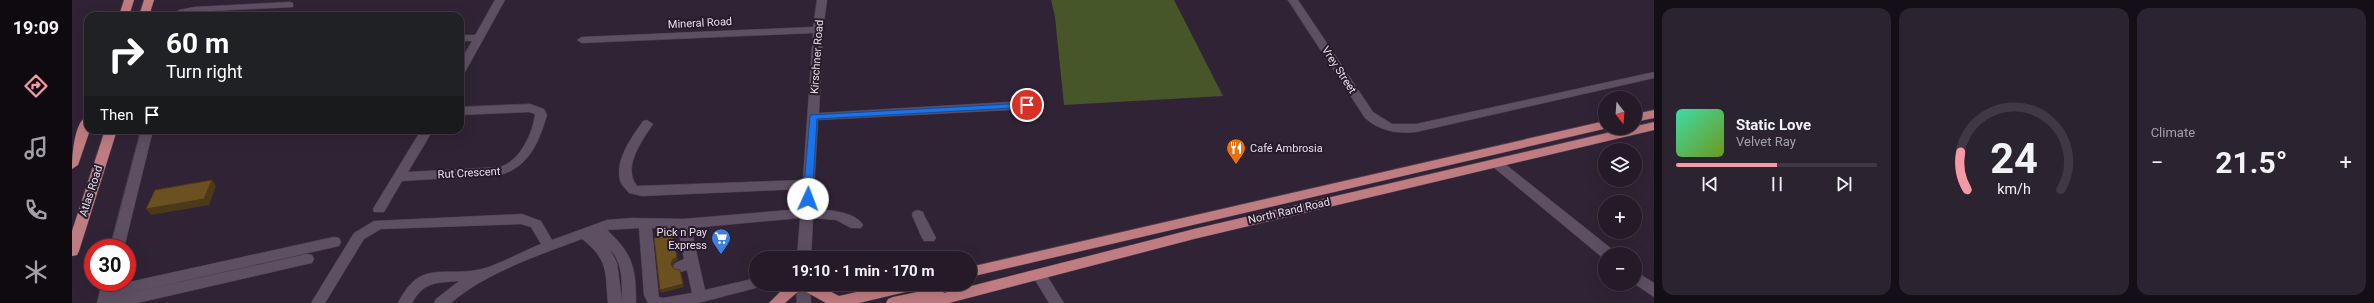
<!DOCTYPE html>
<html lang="en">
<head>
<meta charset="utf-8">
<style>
	:root { --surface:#241a28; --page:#2c2330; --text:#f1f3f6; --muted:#a3a1a8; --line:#413845; --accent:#f49aa5 }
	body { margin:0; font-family:Roboto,sans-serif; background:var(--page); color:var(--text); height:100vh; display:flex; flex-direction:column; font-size:15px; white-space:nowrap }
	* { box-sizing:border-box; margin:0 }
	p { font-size:13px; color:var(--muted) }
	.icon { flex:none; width:22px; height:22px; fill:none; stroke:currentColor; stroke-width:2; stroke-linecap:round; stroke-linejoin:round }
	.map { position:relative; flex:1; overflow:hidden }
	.drawer { display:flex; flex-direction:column; gap:8px; padding:8px; background:#140e16; width:720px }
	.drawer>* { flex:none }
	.top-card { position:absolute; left:12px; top:12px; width:380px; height:122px; border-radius:12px; box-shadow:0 4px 16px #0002,0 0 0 1px var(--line); background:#202124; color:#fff; overflow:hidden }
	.needle { width:26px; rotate:163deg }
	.fabs { position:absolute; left:1526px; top:91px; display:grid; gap:8px }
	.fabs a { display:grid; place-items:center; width:44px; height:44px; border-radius:50%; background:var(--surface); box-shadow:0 4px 16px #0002,0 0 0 1px var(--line); font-size:20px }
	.speed { position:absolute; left:12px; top:239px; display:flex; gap:8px; font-size:20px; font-weight:700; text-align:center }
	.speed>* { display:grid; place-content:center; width:52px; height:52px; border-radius:50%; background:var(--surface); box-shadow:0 4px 16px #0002,0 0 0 1px var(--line); line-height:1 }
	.speed .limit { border:6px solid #d22; background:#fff; color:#111 }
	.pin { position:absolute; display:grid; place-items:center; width:34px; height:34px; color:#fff; margin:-17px; border:2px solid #fff; border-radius:50%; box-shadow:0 1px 4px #0007 }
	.me { position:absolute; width:44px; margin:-22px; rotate:2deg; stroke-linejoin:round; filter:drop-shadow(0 0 3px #0008) }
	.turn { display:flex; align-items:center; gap:14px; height:84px; padding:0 16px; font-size:18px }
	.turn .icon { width:52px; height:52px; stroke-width:2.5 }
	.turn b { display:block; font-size:28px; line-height:34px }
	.then { display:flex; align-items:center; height:38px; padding:0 16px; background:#0003; gap:8px; font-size:15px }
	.big { font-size:30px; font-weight:700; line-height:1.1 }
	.drawer .widget { flex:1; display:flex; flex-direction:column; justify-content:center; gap:6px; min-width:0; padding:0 14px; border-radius:12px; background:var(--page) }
	.drawer .dial { align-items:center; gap:0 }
	.dial svg { height:104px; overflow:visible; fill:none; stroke:var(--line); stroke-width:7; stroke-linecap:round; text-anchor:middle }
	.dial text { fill:var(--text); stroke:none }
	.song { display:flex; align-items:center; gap:12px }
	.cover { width:48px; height:48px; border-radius:6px; background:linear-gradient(135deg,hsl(160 70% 55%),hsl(80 70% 35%)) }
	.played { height:4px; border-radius:2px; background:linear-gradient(90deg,var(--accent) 50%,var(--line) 50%) }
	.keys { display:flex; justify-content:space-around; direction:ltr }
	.heat { display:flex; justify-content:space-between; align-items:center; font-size:22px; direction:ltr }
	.drawer .tiles { flex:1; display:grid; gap:8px; grid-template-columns:repeat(3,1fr) }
	.trip { position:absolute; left:677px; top:251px; width:228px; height:40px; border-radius:20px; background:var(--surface); box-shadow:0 4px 16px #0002,0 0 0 1px var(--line); font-weight:700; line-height:40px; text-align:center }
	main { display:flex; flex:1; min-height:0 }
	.tabs { display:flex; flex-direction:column; width:72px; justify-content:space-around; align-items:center; background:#0e0a10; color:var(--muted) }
	.tabs .icon { width:28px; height:28px }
	.tabs .current { color:var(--accent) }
	.tabs b { font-size:18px; color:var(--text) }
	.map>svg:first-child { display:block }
	.green { fill:#465629 }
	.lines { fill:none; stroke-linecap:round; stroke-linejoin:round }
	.minor-casing { stroke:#4a3f4d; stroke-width:1 }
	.major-casing { stroke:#4a3f4d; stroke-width:1 }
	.minor { fill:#5e4f63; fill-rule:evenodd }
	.major { fill:#bf7c81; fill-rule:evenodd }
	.shaded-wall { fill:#4b3917 }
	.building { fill:#6b5121; stroke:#4b3917 }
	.route { fill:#1a73e8; stroke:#114b97 }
	.labels { text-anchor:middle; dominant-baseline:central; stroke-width:4; stroke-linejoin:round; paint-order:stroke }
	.street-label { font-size:11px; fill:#e7dfea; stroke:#261a2b }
	.poi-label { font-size:11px; fill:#e7dfea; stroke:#261a2b; text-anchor:start }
</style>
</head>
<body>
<main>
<nav class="tabs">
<b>19:09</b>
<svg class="icon current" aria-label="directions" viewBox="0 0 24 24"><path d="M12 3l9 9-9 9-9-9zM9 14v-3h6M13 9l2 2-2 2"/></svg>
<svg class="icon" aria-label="music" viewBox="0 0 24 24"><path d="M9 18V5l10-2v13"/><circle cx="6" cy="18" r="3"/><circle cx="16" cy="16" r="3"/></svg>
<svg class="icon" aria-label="phone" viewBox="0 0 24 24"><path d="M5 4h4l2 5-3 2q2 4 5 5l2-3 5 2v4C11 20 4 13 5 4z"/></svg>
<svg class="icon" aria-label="climate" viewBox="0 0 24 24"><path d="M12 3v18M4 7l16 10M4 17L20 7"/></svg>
</nav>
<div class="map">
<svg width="1582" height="303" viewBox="0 0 1582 303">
	<rect width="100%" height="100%" fill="#302335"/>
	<path class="green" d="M 979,0 L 1102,0 L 1151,96 L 992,105 L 983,17 Z"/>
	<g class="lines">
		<g class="minor-casing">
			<g id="minor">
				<path d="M 423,0 L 433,0 L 393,72 L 388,75 L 388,62 L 400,41 L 388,41 L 388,35 L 403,35 Z"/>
				<path d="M 745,0 L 755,0 L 751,30 L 747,113 L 955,101 L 961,105 L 955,109 L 746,120 L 741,209 C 755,210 783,211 791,225 L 789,228 L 779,228 L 764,220 L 741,218 L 739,258 L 725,258 L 728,218 L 619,228 L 633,290 L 684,278 L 684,284 L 690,284 L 684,288 L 626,303 L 576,303 L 572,295 L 567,228 L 535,230 C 561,254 564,268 564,303 L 536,303 C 533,272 537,260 510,239 C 467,255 413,273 379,303 L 362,303 L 364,299 L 387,281 C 365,283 352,281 340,303 L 326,303 C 349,258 370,278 410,269 C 428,264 451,251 469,244 L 459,227 L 449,224 L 309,229 L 292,239 L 253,303 L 239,303 L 282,233 L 302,221 L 450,214 L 469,221 L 480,240 L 535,220 L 560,218 L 611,219 L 729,209 L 730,189 L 570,196 L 557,193 C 554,189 549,185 548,180 C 543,159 560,137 571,121 L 575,120 L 581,124 C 570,141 550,167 565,186 L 731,180 L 741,33 L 510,43 L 505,40 L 510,37 L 741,27 ZM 580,228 L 606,229 L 612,259 L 603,263 L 601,267 L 603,271 L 608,272 L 615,270 L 620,293 L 591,298 L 587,297 ZM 538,249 C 551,264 550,281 550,300 L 545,263 Z"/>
				<path d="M 1216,0 L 1226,0 L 1301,112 L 1320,124 L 1344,124 L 1582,72 L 1582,78 L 1344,132 C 1324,134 1308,131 1293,118 Z"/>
				<path d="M 218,2 L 221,3 L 221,7 L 139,11 L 112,16 L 100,16 L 107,10 L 123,7 Z"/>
				<path d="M 458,104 L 472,109 L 475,115 C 467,142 457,167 428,175 L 330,181 L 312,212 L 302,212 L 301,209 L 349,130 L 361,130 L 336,172 L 428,167 C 448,161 461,133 463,114 L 457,112 L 388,115 L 388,107 Z"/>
				<path d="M 69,130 L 81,130 L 52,248 L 38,248 Z"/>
				<path d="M 1424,159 L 1428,160 L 1541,250 L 1543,254 L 1533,254 L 1533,258 L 1531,258 L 1420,166 L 1418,163 L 1420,160 Z"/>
				<path d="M 846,210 L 851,212 L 852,215 L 864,238 L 862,241 L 852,241 L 850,238 L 840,215 L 841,212 Z"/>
				<path d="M 262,237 L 267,238 L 269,242 L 267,246 L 40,297 L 235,254 L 240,255 L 242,259 L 240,263 L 235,264 L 65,303 L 25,303 L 30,282 L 44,282 L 43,285 Z"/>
				<path d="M 967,270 L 972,271 L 992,303 L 977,303 L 960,275 L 962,271 Z"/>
				<path d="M 1563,271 L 1582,283 L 1582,297 L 1563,284 Z"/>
				<path d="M 724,284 L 738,284 L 739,303 L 725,303 Z"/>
			</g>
		</g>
		<g class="major-casing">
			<g id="major">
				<path d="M 52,0 L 62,0 L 57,16 L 47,16 Z"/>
				<path d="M 72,0 L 82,0 L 77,16 L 67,16 Z"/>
				<path d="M 1582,110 L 1582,118 L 1563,122 L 1563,114 Z"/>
				<path d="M 16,116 L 16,130 L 18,130 L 6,165 L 0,169 C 0,157 2,120 16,116 Z"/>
				<path d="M 1533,121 L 1533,128 L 1536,128 L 898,277 L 898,267 Z"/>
				<path d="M 1582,122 L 1582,130 L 1122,239 L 877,303 L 814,303 L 816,299 L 821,297 L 865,288 L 870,290 L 872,293 L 1122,229 Z"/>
				<path d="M 33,130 L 45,130 L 7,251 L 5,255 L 0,256 L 0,231 Z"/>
				<path d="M 716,284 L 744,284 L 767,296 L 821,284 L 853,284 L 851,288 L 846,289 L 787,303 L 754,303 L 729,289 L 713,303 L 697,303 Z"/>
			</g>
		</g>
		<use href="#minor" class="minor"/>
		<use href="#major" class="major"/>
	</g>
	<g class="shaded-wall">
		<path d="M 140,180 L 144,186 L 137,205 L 79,215 L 74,209 Z"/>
		<path d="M 605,257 L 606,260 L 602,262 L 600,268 L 599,264 L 601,259 Z"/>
		<path d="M 611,284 L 612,287 L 589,293 L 588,290 Z"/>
	</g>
	<g class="building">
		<path d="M 140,180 L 132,199 L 74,209 L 83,190 Z"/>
		<path d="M 600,234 L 605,257 L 601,259 L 599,264 L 602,269 L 608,270 L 611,284 L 588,290 L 582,238 Z"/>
	</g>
	<path class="route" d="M 955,103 L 958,103 L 958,107 L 745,119 L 740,199 L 736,202 L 731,199 L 738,115 Z"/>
	<defs>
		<g id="restaurant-pin" transform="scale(1)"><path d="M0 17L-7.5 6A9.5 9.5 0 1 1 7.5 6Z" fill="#e8710a" stroke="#261a2b"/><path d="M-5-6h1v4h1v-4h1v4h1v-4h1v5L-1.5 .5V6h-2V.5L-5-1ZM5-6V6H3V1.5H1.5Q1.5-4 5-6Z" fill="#fff"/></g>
		<g id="supermarket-pin" transform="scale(1)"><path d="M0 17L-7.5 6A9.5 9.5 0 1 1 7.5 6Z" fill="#3f7fe0" stroke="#261a2b"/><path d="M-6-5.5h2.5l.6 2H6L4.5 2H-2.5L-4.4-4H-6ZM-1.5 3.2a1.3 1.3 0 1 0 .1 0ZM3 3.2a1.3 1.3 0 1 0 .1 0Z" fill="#fff"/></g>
	</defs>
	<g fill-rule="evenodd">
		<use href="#restaurant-pin" x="1164" y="148"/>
		<use href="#supermarket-pin" x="649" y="238"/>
	</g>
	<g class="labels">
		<g class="street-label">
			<text transform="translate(628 23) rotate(-3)">Mineral Road</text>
			<text transform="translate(745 57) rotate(-86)">Kirschner Road</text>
			<text transform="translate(1267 70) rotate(57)">Vrey Street</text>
			<text transform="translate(397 173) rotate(-3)">Rut Crescent</text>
			<text transform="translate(19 191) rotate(-72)">Atlas Road</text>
			<text transform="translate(1217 211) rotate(-13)">North Rand Road</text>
		</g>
		<g class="poi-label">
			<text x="1178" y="148">Café Ambrosia</text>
			<text x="635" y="232" text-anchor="end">Pick n Pay<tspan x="635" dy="13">Express</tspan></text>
		</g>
	</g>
</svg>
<div class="fabs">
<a><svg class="needle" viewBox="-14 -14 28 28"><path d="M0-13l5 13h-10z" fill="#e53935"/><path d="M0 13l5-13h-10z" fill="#a3a1a8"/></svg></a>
<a><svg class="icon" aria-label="layers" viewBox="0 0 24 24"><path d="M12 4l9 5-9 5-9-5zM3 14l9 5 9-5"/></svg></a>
<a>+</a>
<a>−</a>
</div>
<div class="speed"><div class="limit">30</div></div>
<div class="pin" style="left:955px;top:105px;background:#d93025"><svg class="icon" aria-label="arrive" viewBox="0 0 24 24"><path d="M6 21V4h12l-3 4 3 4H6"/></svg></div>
<svg class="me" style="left:736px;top:199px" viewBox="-20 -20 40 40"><circle r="19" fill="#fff"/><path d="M0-13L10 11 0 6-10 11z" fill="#1a73e8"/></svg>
<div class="trip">19:10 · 1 min · 170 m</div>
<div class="top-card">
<div class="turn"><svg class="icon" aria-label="right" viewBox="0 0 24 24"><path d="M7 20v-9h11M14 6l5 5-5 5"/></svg><div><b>60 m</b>Turn right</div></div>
<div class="then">Then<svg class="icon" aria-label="arrive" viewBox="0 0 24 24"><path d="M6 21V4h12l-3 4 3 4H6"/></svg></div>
</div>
</div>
<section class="drawer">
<div class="tiles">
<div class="widget">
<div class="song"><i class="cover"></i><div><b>Static Love</b><p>Velvet Ray</p></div></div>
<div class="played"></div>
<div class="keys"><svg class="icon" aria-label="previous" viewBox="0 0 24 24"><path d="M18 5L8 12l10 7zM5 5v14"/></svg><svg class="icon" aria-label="pause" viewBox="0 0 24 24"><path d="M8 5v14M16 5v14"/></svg><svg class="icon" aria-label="next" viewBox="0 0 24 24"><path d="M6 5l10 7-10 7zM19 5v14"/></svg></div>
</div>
<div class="widget dial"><svg viewBox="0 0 100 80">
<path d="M14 69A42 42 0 1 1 86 69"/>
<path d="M14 69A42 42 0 0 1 9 40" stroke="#f49aa5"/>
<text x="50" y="56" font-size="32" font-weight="700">24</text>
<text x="50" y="72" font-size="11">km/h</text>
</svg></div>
<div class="widget"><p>Climate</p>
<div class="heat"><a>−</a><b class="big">21.5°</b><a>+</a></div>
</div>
</div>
</section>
</main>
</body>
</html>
